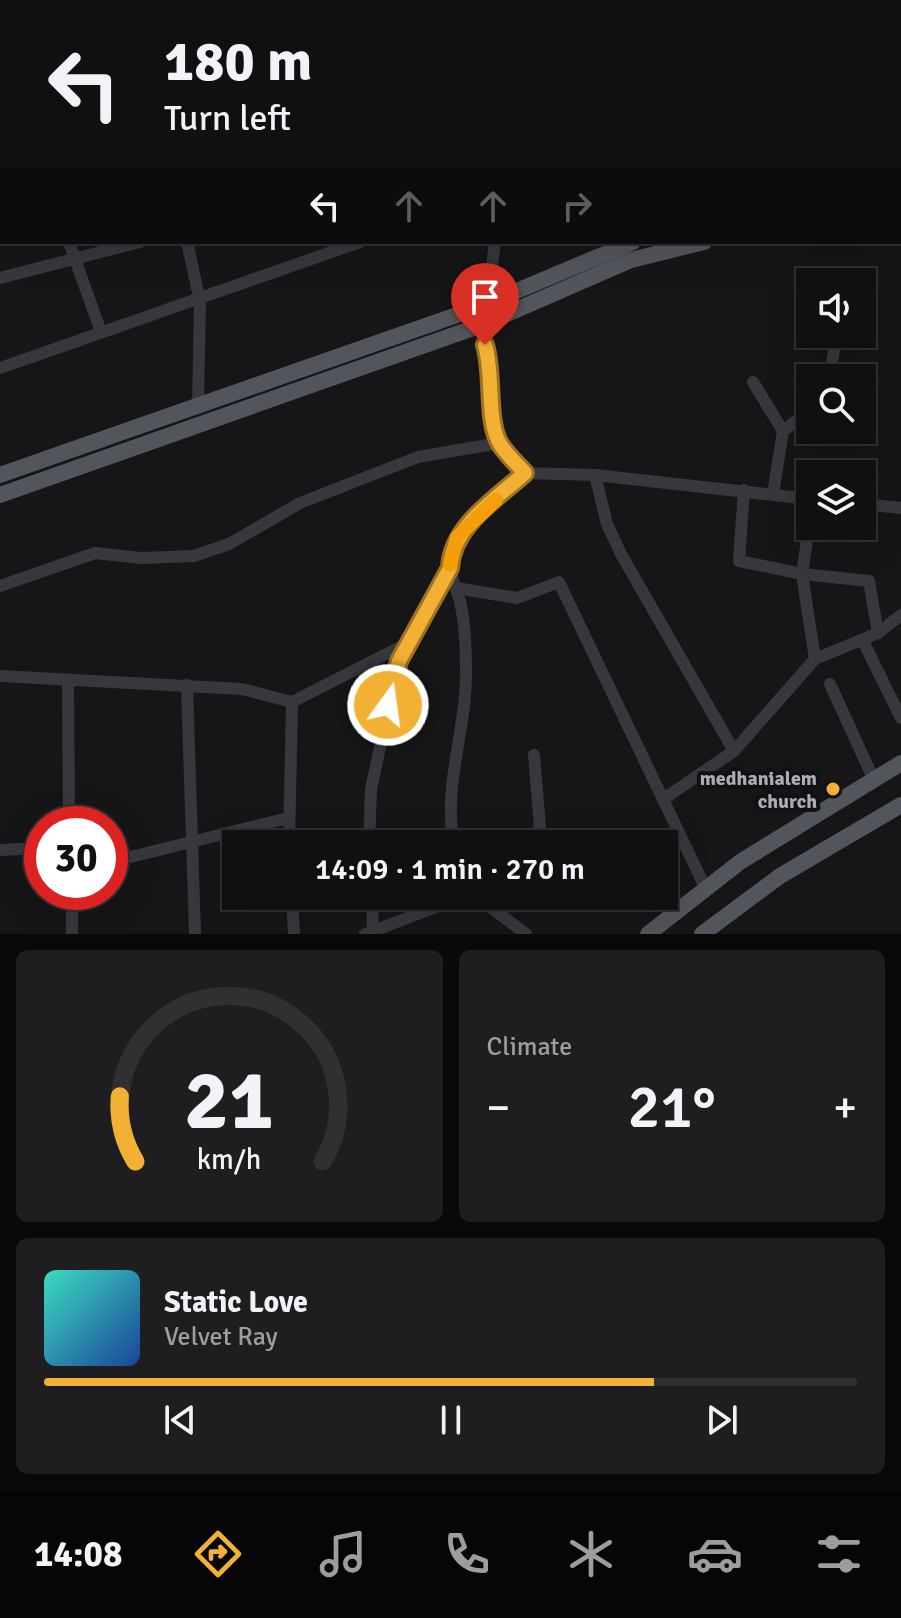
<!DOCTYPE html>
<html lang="en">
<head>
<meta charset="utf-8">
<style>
	:root { --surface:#101012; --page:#1e1e20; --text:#f1f3f6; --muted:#9c9d9f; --line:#303032; --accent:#f2b134 }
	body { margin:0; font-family:Signika,sans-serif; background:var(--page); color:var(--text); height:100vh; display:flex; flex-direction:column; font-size:30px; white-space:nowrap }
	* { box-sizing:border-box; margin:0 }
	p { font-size:26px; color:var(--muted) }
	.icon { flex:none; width:44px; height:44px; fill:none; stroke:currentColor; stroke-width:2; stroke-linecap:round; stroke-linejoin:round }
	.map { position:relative; height:934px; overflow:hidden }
	.details { display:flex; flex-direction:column; gap:16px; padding:16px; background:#09090a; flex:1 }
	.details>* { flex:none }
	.banner { position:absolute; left:0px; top:0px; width:902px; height:244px; box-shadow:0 8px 32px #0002,0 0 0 2px var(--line); background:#101012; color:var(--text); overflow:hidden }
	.buttons { position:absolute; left:796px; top:268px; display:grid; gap:16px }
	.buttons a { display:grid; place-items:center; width:80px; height:80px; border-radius:0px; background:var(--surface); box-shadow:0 8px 32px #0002,0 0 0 2px var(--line); font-size:40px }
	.speed { position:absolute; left:24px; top:806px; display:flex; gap:16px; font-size:40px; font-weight:700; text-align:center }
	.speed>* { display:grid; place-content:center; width:104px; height:104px; border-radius:50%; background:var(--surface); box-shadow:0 8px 32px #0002,0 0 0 2px var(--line); line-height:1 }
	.speed .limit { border:12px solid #d22; background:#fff; color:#111 }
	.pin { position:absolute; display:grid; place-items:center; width:68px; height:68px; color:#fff; margin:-82px -34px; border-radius:50% 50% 50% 0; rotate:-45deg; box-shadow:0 0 8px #0007 }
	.pin .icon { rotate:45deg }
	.me { position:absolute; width:88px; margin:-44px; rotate:14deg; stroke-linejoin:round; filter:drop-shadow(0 0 6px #0008) }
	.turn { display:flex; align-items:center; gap:28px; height:168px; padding:0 32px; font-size:36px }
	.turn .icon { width:104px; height:104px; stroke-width:2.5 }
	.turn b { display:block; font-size:56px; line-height:68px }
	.lanes { display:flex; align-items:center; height:76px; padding:0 32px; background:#0003; justify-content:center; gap:40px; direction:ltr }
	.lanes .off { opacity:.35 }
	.big { font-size:60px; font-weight:600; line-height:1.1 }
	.details .widget { flex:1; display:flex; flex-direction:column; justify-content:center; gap:12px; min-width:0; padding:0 28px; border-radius:12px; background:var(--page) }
	.details .dial { align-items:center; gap:0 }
	.dial svg { height:208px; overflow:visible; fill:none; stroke:var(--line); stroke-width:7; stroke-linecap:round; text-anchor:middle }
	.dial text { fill:var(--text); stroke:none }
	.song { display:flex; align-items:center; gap:24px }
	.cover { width:96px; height:96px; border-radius:12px; background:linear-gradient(135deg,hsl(170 70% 55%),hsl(220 70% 35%)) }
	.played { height:8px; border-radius:4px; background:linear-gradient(90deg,var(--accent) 75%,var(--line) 75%) }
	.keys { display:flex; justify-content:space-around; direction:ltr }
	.heat { display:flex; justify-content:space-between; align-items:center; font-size:44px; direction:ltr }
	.details .tiles { flex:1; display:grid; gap:16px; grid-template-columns:1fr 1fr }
	.widget:last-child { grid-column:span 2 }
	.trip { position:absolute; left:222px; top:830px; width:456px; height:80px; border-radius:0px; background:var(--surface); box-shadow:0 8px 32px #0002,0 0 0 2px var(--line); font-weight:600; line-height:80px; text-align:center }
	.tab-bar { display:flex; height:128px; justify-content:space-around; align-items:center; background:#060607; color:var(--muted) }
	.tab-bar .icon { width:56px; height:56px }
	.tab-bar .active { color:var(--accent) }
	.tab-bar b { font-size:36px; color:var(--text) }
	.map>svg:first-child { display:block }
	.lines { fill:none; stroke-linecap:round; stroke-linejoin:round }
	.minor { stroke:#37383d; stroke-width:12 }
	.major { stroke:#53555c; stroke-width:16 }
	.route-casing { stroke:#9d7322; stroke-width:20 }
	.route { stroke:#f2b134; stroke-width:14 }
	.slow { stroke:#f59e0b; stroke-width:14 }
	.poi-dot { fill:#f2b134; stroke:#111113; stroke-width:3 }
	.labels { text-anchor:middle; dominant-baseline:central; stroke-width:8; stroke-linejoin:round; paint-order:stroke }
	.poi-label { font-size:20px; font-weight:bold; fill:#a8adb8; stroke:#111113; text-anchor:end }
</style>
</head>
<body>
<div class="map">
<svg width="901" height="934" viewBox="0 0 901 934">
	<rect width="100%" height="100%" fill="#161618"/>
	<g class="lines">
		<g class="minor">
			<path d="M 900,133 L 901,133"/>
			<path d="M 0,169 L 2,168"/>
			<path d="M 69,242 L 101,332"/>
			<path d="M 187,242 L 200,301 L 198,405"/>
			<path d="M 0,278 L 140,242"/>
			<path d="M 487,304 L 495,242"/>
			<path d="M 479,326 L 492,372 L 492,416 L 499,443 L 525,473"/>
			<path d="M 0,368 L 360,242"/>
			<path d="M 829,378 L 835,346"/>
			<path d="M 753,382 L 783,431"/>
			<path d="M 595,475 L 607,524 L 621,554 L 734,751"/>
			<path d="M 744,490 L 739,561 L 802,574 L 869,581 L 878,633"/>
			<path d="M 773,494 L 783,431 L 810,410"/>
			<path d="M 862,504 L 901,508"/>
			<path d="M 810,520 L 802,574 L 815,659"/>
			<path d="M 0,586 L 95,553 L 141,558 L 194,556 L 229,544 L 300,503 L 418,457 L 499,443"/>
			<path d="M 456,588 L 517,598 L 559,582 L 705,887"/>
			<path d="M 863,641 L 901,718"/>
			<path d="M 0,676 L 242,689 L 292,702 L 410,642"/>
			<path d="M 68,682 L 69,824"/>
			<path d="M 830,684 L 873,778"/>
			<path d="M 187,685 L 195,934"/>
			<path d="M 665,798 L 734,751 L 815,659 L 878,633 L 901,615"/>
			<path d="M 289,844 L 292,702"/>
			<path d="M 369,844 L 371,789 L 396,674 L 450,568"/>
			<path d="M 454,844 C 442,784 468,727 466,667 C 466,648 465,626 461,606 C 458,589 446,571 450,553 C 456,526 505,492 525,473 L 595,475 L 810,499"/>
			<path d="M 514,844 L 536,833 L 540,827 L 534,755"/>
			<path d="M 0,850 L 42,848"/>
			<path d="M 110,862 L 288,818"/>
			<path d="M 72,892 L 72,934"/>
			<path d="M 292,896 L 294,934"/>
			<path d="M 372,896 L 373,934"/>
			<path d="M 476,896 L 526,934"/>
			<path d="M 365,934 L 465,896"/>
		</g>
		<g class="major">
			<path d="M 900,198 L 901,197"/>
			<path d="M 900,216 L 901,215"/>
			<path d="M 0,475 L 474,309 L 633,242"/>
			<path d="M 0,495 L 479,326 L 631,260 L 704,242"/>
			<path d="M 648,934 L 740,862 L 901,763"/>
			<path d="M 702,934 L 780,876 L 901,805"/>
		</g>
	</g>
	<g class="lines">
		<g class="route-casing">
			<path id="route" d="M 388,705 L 399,661 L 450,568 C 452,526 496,499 525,473 C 517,464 507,455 500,444 C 486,421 494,375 485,345"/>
		</g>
		<use href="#route" class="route"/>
		<path class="slow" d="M 450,565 L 457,537 L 496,500"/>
	</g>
	<circle class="poi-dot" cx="833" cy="789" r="8"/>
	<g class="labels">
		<g class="poi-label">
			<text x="817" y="778">medhanialem<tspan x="817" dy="23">church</tspan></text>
		</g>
	</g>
</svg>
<div class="buttons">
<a><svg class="icon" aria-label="sound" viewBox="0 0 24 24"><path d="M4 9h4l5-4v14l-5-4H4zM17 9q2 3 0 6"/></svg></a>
<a><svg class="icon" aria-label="search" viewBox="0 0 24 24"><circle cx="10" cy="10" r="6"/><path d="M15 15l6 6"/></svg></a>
<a><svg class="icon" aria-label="layers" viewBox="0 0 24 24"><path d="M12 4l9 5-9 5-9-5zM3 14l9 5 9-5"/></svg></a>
</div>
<div class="speed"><div class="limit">30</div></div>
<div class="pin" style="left:485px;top:345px;background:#d93025"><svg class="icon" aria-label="arrive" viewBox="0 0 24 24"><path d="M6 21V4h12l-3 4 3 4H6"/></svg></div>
<svg class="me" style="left:388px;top:705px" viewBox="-20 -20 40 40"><circle r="17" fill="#f2b134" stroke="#fff" stroke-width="3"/><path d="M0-11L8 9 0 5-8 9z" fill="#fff"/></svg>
<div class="trip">14:09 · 1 min · 270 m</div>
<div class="banner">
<div class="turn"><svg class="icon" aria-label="left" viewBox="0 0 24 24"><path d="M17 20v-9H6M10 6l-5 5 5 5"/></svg><div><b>180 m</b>Turn left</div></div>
<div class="lanes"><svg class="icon" aria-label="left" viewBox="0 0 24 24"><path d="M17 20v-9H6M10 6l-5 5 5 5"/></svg><svg class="icon off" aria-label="ahead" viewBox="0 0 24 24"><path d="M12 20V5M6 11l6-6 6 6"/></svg><svg class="icon off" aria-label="ahead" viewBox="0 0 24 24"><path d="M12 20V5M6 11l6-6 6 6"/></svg><svg class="icon off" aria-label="right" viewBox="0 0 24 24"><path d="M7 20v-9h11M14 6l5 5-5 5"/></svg></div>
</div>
</div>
<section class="details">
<div class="tiles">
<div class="widget dial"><svg viewBox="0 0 100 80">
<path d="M14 69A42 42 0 1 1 86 69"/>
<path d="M14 69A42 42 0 0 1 8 44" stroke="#f2b134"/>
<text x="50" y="56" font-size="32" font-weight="700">21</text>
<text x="50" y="72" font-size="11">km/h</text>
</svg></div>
<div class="widget"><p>Climate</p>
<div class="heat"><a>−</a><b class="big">21°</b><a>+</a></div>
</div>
<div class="widget">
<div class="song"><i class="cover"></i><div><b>Static Love</b><p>Velvet Ray</p></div></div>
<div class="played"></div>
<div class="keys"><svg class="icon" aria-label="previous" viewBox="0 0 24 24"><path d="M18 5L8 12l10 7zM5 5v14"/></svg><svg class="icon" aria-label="pause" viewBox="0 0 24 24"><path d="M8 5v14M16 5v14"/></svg><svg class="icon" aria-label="next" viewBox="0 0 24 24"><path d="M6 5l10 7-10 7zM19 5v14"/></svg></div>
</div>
</div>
</section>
<nav class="tab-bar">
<b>14:08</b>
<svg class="icon active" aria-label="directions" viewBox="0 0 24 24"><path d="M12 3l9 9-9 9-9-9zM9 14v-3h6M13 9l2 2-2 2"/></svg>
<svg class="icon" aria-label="music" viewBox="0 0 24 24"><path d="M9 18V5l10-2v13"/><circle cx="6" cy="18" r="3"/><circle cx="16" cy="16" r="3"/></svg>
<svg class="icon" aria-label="phone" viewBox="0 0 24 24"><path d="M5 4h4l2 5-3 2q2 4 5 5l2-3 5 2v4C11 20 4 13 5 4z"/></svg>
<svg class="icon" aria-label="climate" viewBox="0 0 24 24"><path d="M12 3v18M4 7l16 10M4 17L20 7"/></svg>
<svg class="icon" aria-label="car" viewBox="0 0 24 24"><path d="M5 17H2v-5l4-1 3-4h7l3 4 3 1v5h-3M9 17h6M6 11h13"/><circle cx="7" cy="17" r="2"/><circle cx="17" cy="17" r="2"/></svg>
<svg class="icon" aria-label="filters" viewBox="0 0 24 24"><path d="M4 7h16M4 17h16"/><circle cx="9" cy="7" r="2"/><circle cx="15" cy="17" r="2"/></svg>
</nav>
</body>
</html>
